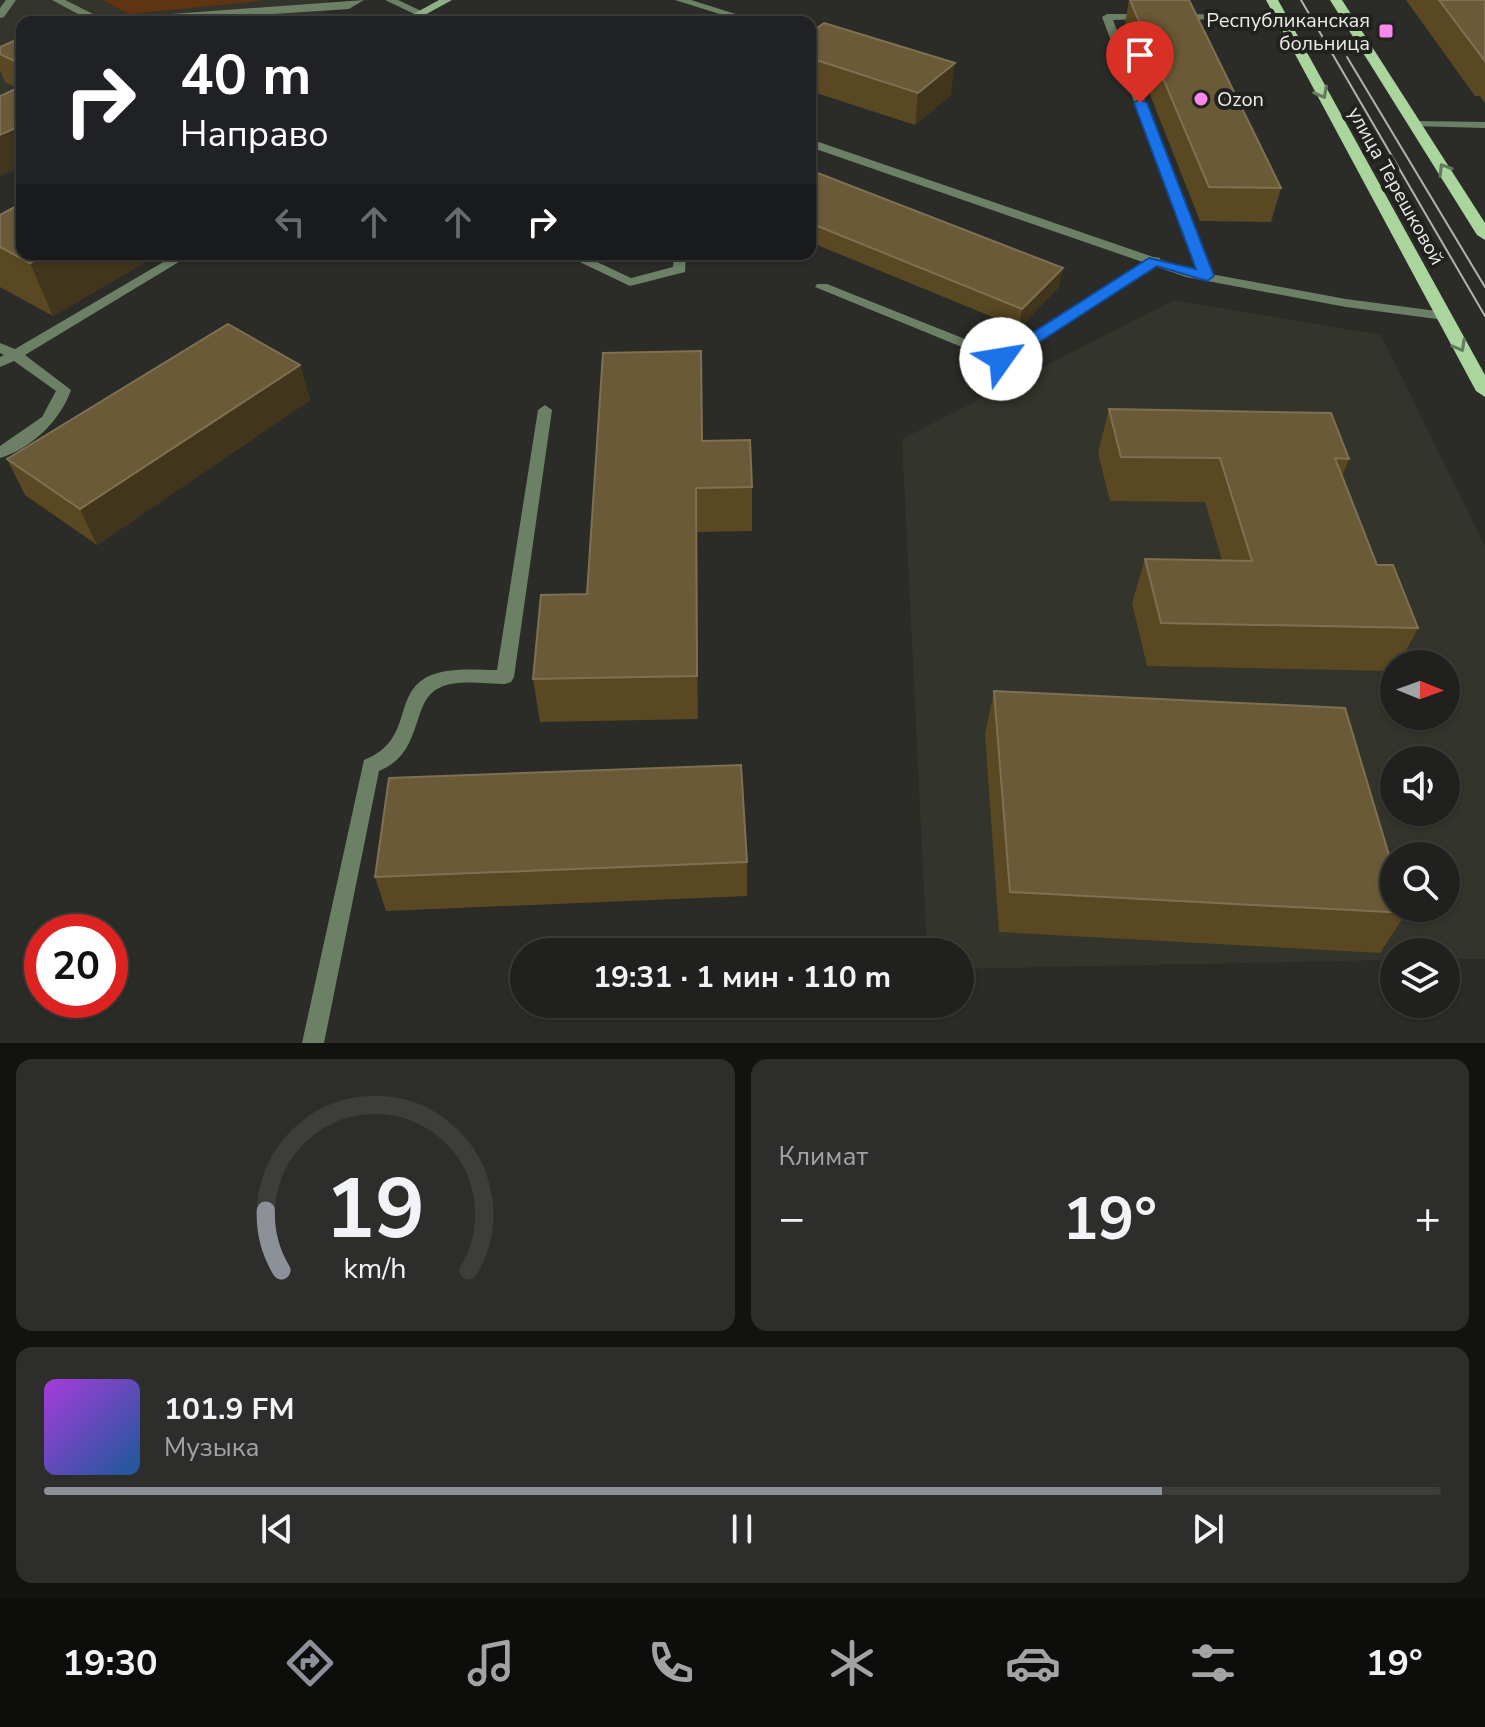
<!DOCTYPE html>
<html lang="ru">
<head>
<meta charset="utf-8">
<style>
	:root { --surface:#20201e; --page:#2d2d2b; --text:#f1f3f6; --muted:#a2a3a4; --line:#3d3e3c; --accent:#8c9099 }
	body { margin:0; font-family:"Nunito Sans",sans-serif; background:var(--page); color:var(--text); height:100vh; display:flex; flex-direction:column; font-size:30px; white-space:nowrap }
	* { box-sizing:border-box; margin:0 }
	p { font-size:26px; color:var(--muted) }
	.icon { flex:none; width:44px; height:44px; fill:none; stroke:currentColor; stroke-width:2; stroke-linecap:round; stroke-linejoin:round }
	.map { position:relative; height:1043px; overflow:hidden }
	.details { display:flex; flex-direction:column; gap:16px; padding:16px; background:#121210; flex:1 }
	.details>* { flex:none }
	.hud { position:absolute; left:16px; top:16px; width:800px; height:244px; border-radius:16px; box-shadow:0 2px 6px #0004,0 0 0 2px var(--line); background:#202124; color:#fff; overflow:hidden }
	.needle { width:52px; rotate:91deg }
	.fabs { position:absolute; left:1380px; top:650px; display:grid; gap:16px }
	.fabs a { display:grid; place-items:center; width:80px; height:80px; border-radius:50%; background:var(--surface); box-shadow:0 2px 6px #0004,0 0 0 2px var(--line); font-size:40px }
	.speed { position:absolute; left:24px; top:914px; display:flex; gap:16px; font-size:40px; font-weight:700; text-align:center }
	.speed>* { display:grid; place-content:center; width:104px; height:104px; border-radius:50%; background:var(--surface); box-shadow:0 2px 6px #0004,0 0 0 2px var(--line); line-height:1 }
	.speed .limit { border:12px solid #d22; background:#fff; color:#111 }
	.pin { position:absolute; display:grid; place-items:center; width:68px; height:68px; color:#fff; margin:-82px -34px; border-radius:50% 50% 50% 0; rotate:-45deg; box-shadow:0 0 8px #0007 }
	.pin .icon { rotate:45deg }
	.me { position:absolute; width:88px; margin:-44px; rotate:58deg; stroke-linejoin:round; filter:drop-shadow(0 0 6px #0008) }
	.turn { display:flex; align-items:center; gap:28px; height:168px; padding:0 32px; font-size:36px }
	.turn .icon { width:104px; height:104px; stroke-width:2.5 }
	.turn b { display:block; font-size:56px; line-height:68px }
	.lanes { display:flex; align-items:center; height:76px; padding:0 32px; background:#0003; justify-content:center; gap:40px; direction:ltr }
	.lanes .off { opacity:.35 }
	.big { font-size:60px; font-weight:700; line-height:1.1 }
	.details .card { flex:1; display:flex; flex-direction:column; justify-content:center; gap:12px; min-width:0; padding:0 28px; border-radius:16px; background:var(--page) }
	.details .dial { align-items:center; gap:0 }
	.dial svg { height:208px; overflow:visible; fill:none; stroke:var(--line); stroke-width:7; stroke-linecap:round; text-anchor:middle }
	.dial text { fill:var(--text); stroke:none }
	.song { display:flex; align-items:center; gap:24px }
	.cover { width:96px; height:96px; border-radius:12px; background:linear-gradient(135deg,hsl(280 70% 55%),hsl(210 70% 35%)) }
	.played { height:8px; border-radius:4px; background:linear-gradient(90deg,var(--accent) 80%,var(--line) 80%) }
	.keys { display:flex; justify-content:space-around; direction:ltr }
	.heat { display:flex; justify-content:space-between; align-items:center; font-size:44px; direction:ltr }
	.details .tiles { flex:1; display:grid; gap:16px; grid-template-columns:1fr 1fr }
	.card:last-child { grid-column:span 2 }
	.trip { position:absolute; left:510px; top:938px; width:464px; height:80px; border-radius:40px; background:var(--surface); box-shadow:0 2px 6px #0004,0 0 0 2px var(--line); font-weight:700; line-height:80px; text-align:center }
	.tabs { display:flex; height:128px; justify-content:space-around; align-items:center; background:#0d0d0c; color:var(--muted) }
	.tabs .icon { width:56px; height:56px }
	.tabs .active { color:var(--accent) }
	.tabs b { font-size:36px; color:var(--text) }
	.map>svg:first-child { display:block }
	.built { fill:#33342b; fill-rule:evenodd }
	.green { fill:#5f3413 }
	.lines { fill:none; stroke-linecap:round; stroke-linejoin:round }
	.lane { fill:#6b8065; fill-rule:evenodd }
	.street { fill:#6b8065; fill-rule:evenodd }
	.secondary { fill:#8eb085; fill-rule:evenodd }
	.primary { fill:#aad59d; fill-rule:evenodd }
	.tram { stroke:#b2b2b0; stroke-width:2 }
	.wall { fill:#5a4822 }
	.shaded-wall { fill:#41351b }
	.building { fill:#6a5a37; stroke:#7e7053; stroke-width:2 }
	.oneway { stroke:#667b5e }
	.route { fill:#1a73e8; stroke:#114b97; stroke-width:2 }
	.poi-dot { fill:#f888ea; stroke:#21211e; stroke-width:3 }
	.labels { text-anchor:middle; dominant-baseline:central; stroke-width:8; stroke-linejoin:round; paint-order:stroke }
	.far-poi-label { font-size:20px; fill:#ebebe9; stroke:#21211e; text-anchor:end }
	.far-street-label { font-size:20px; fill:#ebebe9; stroke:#21211e }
</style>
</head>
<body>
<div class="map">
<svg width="1485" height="1043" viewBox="0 0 1485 1043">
	<rect width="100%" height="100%" fill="#2b2b28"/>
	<g class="built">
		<path d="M 0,0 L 329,0 L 322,22 L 22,22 L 22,167 L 0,177 Z"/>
		<path d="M 1174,300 L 1381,335 L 1485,546 L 1485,959 L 1446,959 L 1446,952 L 1394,952 L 1394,960 L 960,969 L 960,952 L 927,952 L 902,439 ZM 1394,664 L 1446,664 L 1446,716 L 1394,716 ZM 1394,760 L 1446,760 L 1446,812 L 1394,812 ZM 1394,856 L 1446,856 L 1446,908 L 1394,908 Z"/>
	</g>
	<path class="green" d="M 103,0 L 258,0 L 262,1 L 129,14 Z"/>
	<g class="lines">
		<g class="lane">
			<path d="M 6,0 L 16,0 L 4,17 L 0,18 L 0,8 Z"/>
			<path d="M 52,0 L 65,0 L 103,19 L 364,0 L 349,9 L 148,22 L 93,22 Z"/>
			<path d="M 675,0 L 691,0 L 761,22 L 745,22 Z"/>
			<path d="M 1148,14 L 1152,15 L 1152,19 L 1113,20 L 1214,276 L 1207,280 L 1200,276 L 1102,17 L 1107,14 Z"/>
			<path d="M 1179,14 L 1282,15 L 1287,18 L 1282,21 L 1175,19 L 1175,15 Z"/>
			<path d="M 1416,121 L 1485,122 L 1485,128 L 1412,126 L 1412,122 Z"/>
			<path d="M 177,254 L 192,254 L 25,355 L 71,390 C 60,421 32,448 0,458 L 0,446 L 42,417 L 56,391 L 14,361 L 0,367 L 0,357 L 4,355 L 0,353 L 0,343 L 15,349 Z"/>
			<path d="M 563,254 L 580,254 L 631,278 L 673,267 L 674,254 L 686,254 L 685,272 L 630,286 Z"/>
			<path d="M 1155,257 L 1160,258 L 1160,264 L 1001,363 L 815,287 L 817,284 L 827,284 L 1000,353 Z"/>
			<path d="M 545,405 L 552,410 L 514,677 L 511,682 L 505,684 C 485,684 459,679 441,687 C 409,700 426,752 379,771 L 324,1043 L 302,1043 L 364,760 C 415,740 391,694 429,676 C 450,667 475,670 497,670 L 538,410 Z"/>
		</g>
		<g class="street">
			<path d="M 385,0 L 398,0 L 445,22 L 431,22 Z"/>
			<path d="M 810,139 L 1194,271 L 1346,299 L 1444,312 L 1451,316 L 1444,320 L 1346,307 L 1186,277 L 810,147 Z"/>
		</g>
		<path class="secondary" d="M 439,0 L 452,0 L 412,22 L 399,22 Z"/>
		<g class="primary">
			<path d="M 1266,0 L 1278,0 L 1485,375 L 1485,397 L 1476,391 Z"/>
			<path d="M 1330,0 L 1342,0 L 1485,223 L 1485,240 L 1477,235 Z"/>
		</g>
		<g class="tram">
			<path d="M 1301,0 L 1485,316"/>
			<path d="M 1347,57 L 1485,287"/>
		</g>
	</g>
	<g class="wall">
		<path d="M 1129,0 L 1189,0 L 1281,188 L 1271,222 L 1200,221 L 1124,29 Z"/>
		<path d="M 1406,0 L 1485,0 L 1485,103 L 1480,96 L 1475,96 Z"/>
		<path d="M 810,33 L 951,95 L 915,125 L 810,91 Z"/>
		<path d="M 22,37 L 22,164 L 0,175 L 17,88 L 5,82 L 0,70 L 0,47 Z"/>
		<path d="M 810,170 L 1059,287 L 1019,328 L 810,242 Z"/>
		<path d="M 0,215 L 159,254 L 53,316 L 0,287 Z"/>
		<path d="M 749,254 L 764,254 L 759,258 Z"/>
		<path d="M 300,365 L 310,400 L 97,545 L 25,495 L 7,459 Z"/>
		<path d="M 1109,409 L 1349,459 L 1342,477 L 1377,565 L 1418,628 L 1399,664 L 1394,664 L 1394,671 L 1147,666 L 1132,603 L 1145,559 L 1222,560 L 1205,502 L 1110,501 L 1098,453 Z"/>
		<path d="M 703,441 L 752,487 L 752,531 L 697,532 L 698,719 L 540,722 L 533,679 Z"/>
		<path d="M 994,691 L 1406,913 L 1380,953 L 999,932 L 985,734 Z"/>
		<path d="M 747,862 L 747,896 L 386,911 L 375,877 Z"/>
	</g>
	<g class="shaded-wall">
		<path d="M 955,63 L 951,95 L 915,125 L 918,93 Z"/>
		<path d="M 22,125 L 22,164 L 0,175 L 0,135 Z"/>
		<path d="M 47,254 L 159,254 L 53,316 L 30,263 Z"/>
		<path d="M 1063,268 L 1059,287 L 1019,328 L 1022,309 Z"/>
		<path d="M 300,365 L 310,400 L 97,545 L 80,509 Z"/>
		<path d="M 696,488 L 697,532 L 698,719 L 697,676 Z"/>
	</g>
	<g class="building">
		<path d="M 1130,0 L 1189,0 L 1281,188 L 1209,187 Z"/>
		<path d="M 1439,0 L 1485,0 L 1485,61 Z"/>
		<path d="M 824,23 L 955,63 L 918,93 L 810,58 L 810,33 Z"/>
		<path d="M 22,37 L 22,65 L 0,54 L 0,47 Z"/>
		<path d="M 22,86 L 22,125 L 0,135 L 0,96 Z"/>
		<path d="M 810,170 L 1063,268 L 1022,309 L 810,223 Z"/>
		<path d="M 22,203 L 22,254 L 47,254 L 30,263 L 0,247 L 0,215 Z"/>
		<path d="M 228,324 L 300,365 L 80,509 L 7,459 Z"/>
		<path d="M 701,351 L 702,441 L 750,440 L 752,487 L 696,488 L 697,676 L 533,679 L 541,595 L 587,594 L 603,353 Z"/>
		<path d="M 1109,409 L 1331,413 L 1349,459 L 1335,458 L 1377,565 L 1393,565 L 1418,628 L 1161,623 L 1145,559 L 1252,561 L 1220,458 L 1121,457 Z"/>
		<path d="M 994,691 L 1345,708 L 1394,872 L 1394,908 L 1405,908 L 1406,913 L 1010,892 Z"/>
		<path d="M 741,765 L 747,862 L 375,877 L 389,778 Z"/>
	</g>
	<defs><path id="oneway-chevron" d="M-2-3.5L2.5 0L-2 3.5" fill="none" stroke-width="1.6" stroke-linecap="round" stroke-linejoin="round" transform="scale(2)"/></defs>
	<g class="oneway">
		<use href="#oneway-chevron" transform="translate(1322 93) rotate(62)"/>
		<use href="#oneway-chevron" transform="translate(1444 169) rotate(-122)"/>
		<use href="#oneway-chevron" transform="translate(1460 346) rotate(61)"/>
	</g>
	<path class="route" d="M 1140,99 L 1147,103 L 1214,276 L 1207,281 L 1157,266 L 1007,363 L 996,363 L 996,356 L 1149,258 L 1196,269 L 1134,103 Z"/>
	<g class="poi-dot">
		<rect x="1378" y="23" width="16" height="16" rx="4"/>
		<circle cx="1201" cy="99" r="8"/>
	</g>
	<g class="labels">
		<g class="far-poi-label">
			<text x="1370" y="20">Республиканская<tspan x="1370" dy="23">больница</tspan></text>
			<text x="1217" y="99" text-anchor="start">Ozon</text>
		</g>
		<g class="far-street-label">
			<text transform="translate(1396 186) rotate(61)">улица Терешковой</text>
		</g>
	</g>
</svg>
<div class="fabs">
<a><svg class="needle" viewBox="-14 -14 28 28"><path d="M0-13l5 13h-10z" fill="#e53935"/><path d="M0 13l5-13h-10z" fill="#a2a3a4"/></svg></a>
<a><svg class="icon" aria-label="sound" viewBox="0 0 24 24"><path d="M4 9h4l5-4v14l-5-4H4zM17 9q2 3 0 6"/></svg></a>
<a><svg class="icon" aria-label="search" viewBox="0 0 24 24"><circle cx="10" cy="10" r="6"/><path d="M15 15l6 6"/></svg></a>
<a><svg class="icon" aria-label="layers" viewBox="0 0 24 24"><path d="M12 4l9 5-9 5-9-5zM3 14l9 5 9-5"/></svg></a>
</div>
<div class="speed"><div class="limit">20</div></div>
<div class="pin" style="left:1140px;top:103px;background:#d93025"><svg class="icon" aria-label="arrive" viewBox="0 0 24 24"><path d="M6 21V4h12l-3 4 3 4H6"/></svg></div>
<svg class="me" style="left:1001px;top:359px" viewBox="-20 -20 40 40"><circle r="19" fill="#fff"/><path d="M0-13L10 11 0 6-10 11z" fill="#1a73e8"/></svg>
<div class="trip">19:31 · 1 мин · 110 m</div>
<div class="hud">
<div class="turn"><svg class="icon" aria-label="right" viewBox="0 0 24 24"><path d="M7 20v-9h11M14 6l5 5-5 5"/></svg><div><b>40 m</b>Направо</div></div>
<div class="lanes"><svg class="icon off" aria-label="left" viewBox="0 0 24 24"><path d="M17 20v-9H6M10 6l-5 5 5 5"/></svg><svg class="icon off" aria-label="ahead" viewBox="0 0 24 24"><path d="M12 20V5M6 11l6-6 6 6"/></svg><svg class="icon off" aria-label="ahead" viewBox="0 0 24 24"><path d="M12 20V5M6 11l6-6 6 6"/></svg><svg class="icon" aria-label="right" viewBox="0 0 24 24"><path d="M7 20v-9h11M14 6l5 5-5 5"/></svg></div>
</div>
</div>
<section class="details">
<div class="tiles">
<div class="card dial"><svg viewBox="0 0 100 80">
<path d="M14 69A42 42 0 1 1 86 69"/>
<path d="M14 69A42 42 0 0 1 8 46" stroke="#8c9099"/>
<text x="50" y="56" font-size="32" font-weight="700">19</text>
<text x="50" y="72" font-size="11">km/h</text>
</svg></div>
<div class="card"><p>Климат</p>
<div class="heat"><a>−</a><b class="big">19°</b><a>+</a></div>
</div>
<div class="card">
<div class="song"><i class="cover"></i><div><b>101.9 FM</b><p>Музыка</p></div></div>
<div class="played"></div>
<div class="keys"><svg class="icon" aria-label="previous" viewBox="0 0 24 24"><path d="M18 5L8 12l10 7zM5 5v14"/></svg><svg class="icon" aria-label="pause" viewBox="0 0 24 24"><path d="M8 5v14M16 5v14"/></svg><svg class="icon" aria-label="next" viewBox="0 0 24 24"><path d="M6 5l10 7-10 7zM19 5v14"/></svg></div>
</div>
</div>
</section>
<nav class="tabs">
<b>19:30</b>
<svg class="icon active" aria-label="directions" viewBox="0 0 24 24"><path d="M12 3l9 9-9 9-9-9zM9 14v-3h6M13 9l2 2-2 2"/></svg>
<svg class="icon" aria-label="music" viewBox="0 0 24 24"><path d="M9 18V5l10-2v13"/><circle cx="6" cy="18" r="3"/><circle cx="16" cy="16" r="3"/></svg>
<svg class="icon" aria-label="phone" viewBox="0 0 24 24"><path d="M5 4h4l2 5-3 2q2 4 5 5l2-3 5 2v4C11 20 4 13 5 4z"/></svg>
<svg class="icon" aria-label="climate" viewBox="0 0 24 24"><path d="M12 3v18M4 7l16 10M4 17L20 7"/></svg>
<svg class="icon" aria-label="car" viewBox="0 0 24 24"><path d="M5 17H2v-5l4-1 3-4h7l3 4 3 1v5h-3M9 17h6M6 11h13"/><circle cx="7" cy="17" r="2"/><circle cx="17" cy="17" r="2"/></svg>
<svg class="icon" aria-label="filters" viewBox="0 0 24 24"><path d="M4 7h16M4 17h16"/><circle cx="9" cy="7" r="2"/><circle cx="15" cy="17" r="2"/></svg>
<b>19°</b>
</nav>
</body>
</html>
